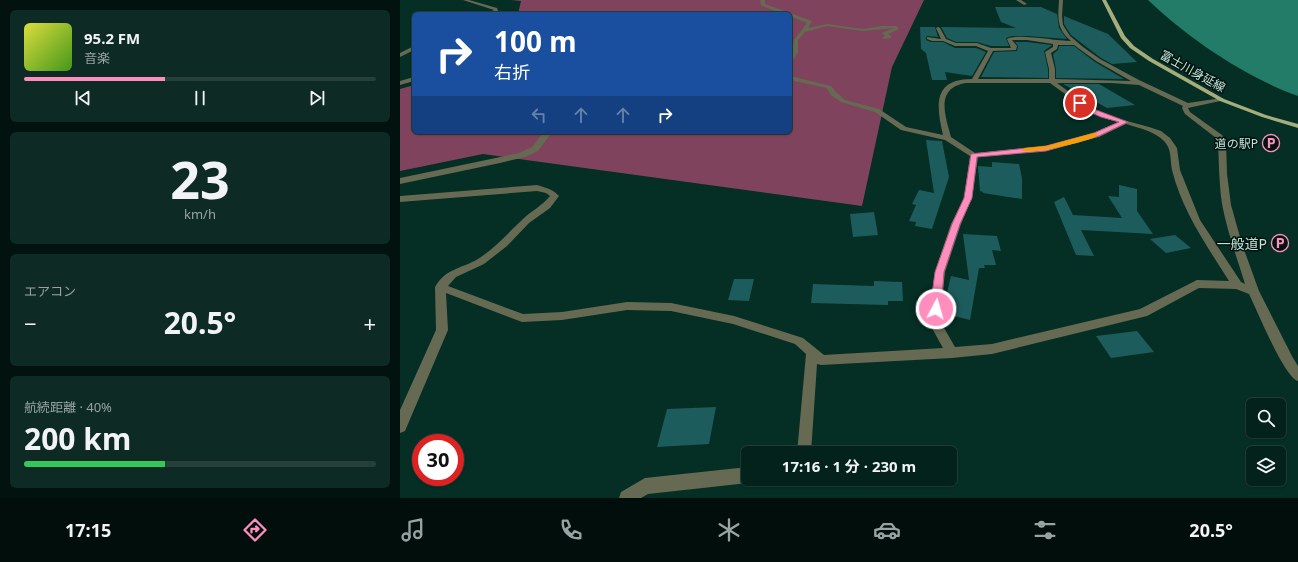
<!DOCTYPE html>
<html lang="ja">
<head>
<meta charset="utf-8">
<style>
	:root { --surface:#04221c; --page:#0d2a25; --text:#f1f3f6; --muted:#97a4a3; --line:#253f3b; --accent:#fe8ebd }
	body { margin:0; font-family:"Noto Sans","Noto Sans JP",sans-serif; background:var(--page); color:var(--text); height:100vh; display:flex; flex-direction:column; font-size:15px; white-space:nowrap }
	* { box-sizing:border-box; margin:0 }
	p { font-size:13px; color:var(--muted) }
	.icon { flex:none; width:22px; height:22px; fill:none; stroke:currentColor; stroke-width:2; stroke-linecap:round; stroke-linejoin:round }
	.map { position:relative; flex:1; overflow:hidden }
	.sheet { display:flex; flex-direction:column; gap:10px; padding:10px; background:#02130f; width:400px }
	.sheet>* { flex:none }
	.guide { position:absolute; left:12px; top:12px; width:380px; height:122px; border-radius:6px; box-shadow:0 1px 3px #0004,0 0 0 1px var(--line); background:#1a4fa0; color:#fff; overflow:hidden }
	.fabs { position:absolute; left:846px; top:398px; display:grid; gap:8px }
	.fabs a { display:grid; place-items:center; width:40px; height:40px; border-radius:6px; background:var(--surface); box-shadow:0 1px 3px #0004,0 0 0 1px var(--line); font-size:20px }
	.speed { position:absolute; left:12px; top:434px; display:flex; gap:8px; font-size:20px; font-weight:700; text-align:center }
	.speed>* { display:grid; place-content:center; width:52px; height:52px; border-radius:50%; background:var(--surface); box-shadow:0 1px 3px #0004,0 0 0 1px var(--line); line-height:1 }
	.speed .limit { border:6px solid #d22; background:#fff; color:#111 }
	.pin { position:absolute; display:grid; place-items:center; width:34px; height:34px; color:#fff; margin:-17px; border:2px solid #fff; border-radius:50%; box-shadow:0 1px 4px #0007 }
	.me { position:absolute; width:44px; margin:-22px; rotate:6deg; stroke-linejoin:round; filter:drop-shadow(0 0 3px #0008) }
	.turn { display:flex; align-items:center; gap:14px; height:84px; padding:0 16px; font-size:18px }
	.turn .icon { width:52px; height:52px; stroke-width:2.5 }
	.turn b { display:block; font-size:28px; line-height:34px }
	.lanes { display:flex; align-items:center; height:38px; padding:0 16px; background:#0003; justify-content:center; gap:20px; direction:ltr }
	.lanes .off { opacity:.35 }
	.big { font-size:30px; font-weight:700; line-height:1.1 }
	.sheet .widget { flex:1; display:flex; flex-direction:column; justify-content:center; gap:6px; min-width:0; padding:0 14px; border-radius:6px; background:var(--page) }
	.sheet .dial { align-items:center; gap:0 }
	.dial b { font-size:52px; line-height:1 }
	.song { display:flex; align-items:center; gap:12px }
	.cover { width:48px; height:48px; border-radius:6px; background:linear-gradient(135deg,hsl(60 70% 55%),hsl(100 70% 35%)) }
	.played { height:4px; border-radius:2px; background:linear-gradient(90deg,var(--accent) 40%,var(--line) 40%) }
	.keys { display:flex; justify-content:space-around; direction:ltr }
	.heat { display:flex; justify-content:space-between; align-items:center; font-size:22px; direction:ltr }
	.charge { height:6px; border-radius:3px; background:linear-gradient(90deg,#34c759 40%,var(--line) 0) }
	.trip { position:absolute; left:341px; top:446px; width:216px; height:40px; border-radius:6px; background:var(--surface); box-shadow:0 1px 3px #0004,0 0 0 1px var(--line); font-weight:700; line-height:40px; text-align:center }
	.tabs { display:flex; height:64px; justify-content:space-around; align-items:center; background:#020e0b; color:var(--muted) }
	.tabs .icon { width:28px; height:28px }
	.tabs .on { color:var(--accent) }
	.tabs b { font-size:18px; color:var(--text) }
	main { display:flex; flex:1; min-height:0 }
	.map>svg:first-child { display:block }
	.forest { fill:#80435d }
	.water { fill:#227c68 }
	.building { fill:#1d5c5c }
	.lines { fill:none; stroke-linecap:round; stroke-linejoin:round }
	.minor { fill:#666a53; fill-rule:evenodd }
	.major { fill:#a6ad7c; fill-rule:evenodd }
	.route { fill:#fe8ebd; stroke:#a55c7b }
	.slow { fill:#f59e0b }
	.labels { text-anchor:middle; dominant-baseline:central; stroke-width:3; stroke-linejoin:round; paint-order:stroke }
	.far-street-label { font-size:12px; fill:#c1e3d9; stroke:#00140f }
	.far-poi-label { font-size:12px; fill:#c1e3d9; stroke:#00140f; text-anchor:end }
	.poi-label { font-size:14px; fill:#c1e3d9; stroke:#00140f; text-anchor:end }
</style>
</head>
<body>
<main>
<section class="sheet">
<div class="widget">
<div class="song"><i class="cover"></i><div><b>95.2 FM</b><p>音楽</p></div></div>
<div class="played"></div>
<div class="keys"><svg class="icon" aria-label="previous" viewBox="0 0 24 24"><path d="M18 5L8 12l10 7zM5 5v14"/></svg><svg class="icon" aria-label="pause" viewBox="0 0 24 24"><path d="M8 5v14M16 5v14"/></svg><svg class="icon" aria-label="next" viewBox="0 0 24 24"><path d="M6 5l10 7-10 7zM19 5v14"/></svg></div>
</div>
<div class="widget dial"><b>23</b><p>km/h</p></div>
<div class="widget"><p>エアコン</p>
<div class="heat"><a>−</a><b class="big">20.5°</b><a>+</a></div>
</div>
<div class="widget"><p>航続距離 · 40%</p><b class="big">200 km</b><div class="charge"></div></div>
</section>
<div class="map">
<svg width="898" height="498" viewBox="0 0 898 498">
	<rect width="100%" height="100%" fill="#052e25"/>
	<path class="forest" d="M 111,0 L 524,0 L 492,67 L 462,206 L 83,154 L 0,171 L 0,89 L 14,85 L 14,132 L 390,132 L 390,14 L 118,14 L 121,1 Z"/>
	<path class="water" d="M 748,0 L 898,0 L 898,96 C 845,77 789,39 748,0 Z"/>
	<g class="building">
		<path d="M 595,7 L 641,7 L 657,14 L 659,28 L 667,39 L 628,36 L 612,36 L 606,38 L 609,46 L 591,46 L 577,42 L 556,42 L 547,38 L 541,27 L 616,28 L 601,22 Z"/>
		<path d="M 664,16 L 708,34 L 737,62 L 712,64 L 701,58 L 671,35 L 664,24 Z"/>
		<path d="M 520,27 L 535,27 L 538,37 L 527,36 L 526,37 L 526,40 L 531,42 L 543,42 L 555,48 L 576,48 L 586,52 L 572,76 L 545,72 L 547,80 L 532,80 L 526,53 L 521,49 Z"/>
		<path d="M 615,42 L 627,42 L 652,45 L 644,51 L 648,69 L 648,78 L 581,77 L 594,52 L 617,51 L 618,46 Z"/>
		<path d="M 659,46 L 674,46 L 695,62 L 724,79 L 656,78 L 656,69 L 653,54 L 658,50 Z"/>
		<path d="M 663,84 L 699,84 L 735,105 L 707,108 Z"/>
		<path d="M 526,140 L 542,141 L 549,177 L 532,229 L 515,226 L 516,222 L 509,221 L 516,205 L 512,204 L 519,190 L 534,193 Z"/>
		<path d="M 592,162 L 619,164 L 622,178 L 622,199 L 583,193 L 583,192 L 580,191 L 578,166 L 592,167 Z"/>
		<path d="M 719,185 L 737,189 L 737,211 L 753,234 L 681,230 L 694,256 L 676,255 L 654,202 L 664,197 L 673,215 L 722,218 L 708,196 L 719,197 Z"/>
		<path d="M 474,212 L 478,235 L 453,237 L 450,214 Z"/>
		<path d="M 563,234 L 597,236 L 601,251 L 592,250 L 596,265 L 584,265 L 585,268 L 579,268 L 570,320 L 542,313 L 551,276 L 569,280 Z"/>
		<path d="M 775,235 L 791,248 L 766,253 L 750,239 Z"/>
		<path d="M 334,279 L 354,279 L 349,301 L 328,300 Z"/>
		<path d="M 474,281 L 502,282 L 503,301 L 488,301 L 488,305 L 411,303 L 413,284 L 474,286 Z"/>
		<path d="M 737,331 L 754,352 L 711,358 L 696,336 Z"/>
		<path d="M 316,407 L 309,444 L 257,447 L 267,409 Z"/>
	</g>
	<g class="lines">
		<g class="minor">
			<path d="M 63,0 L 69,0 L 97,8 L 98,11 L 93,14 L 87,14 L 94,10 Z"/>
			<path d="M 361,0 L 365,0 L 365,4 L 412,21 L 408,28 L 427,24 L 463,29 L 482,26 L 497,26 L 499,29 L 488,34 L 491,36 L 491,38 L 484,39 L 482,38 L 485,36 L 482,33 L 494,28 L 463,31 L 427,26 L 405,32 L 398,40 L 398,52 L 392,62 L 390,63 L 394,40 L 407,23 L 390,16 L 390,14 L 384,14 L 362,6 L 360,2 Z"/>
			<path d="M 616,0 L 621,0 L 627,4 L 624,5 Z"/>
			<path d="M 659,0 L 663,0 L 662,16 L 663,25 L 670,36 L 683,47 L 700,59 L 739,80 L 788,103 L 822,98 L 825,100 L 788,108 L 790,112 L 822,135 L 826,142 L 827,174 L 831,205 L 842,244 L 859,291 L 893,358 L 898,366 L 898,381 C 884,377 857,310 849,294 L 836,289 L 799,288 L 747,316 L 592,354 L 552,358 L 421,365 L 417,364 L 411,453 L 397,453 L 406,354 L 395,344 L 333,324 L 271,311 L 227,310 L 162,320 L 122,322 L 46,293 L 48,330 L 5,431 L 0,433 L 0,410 L 36,330 L 35,287 C 46,268 61,269 78,259 C 95,248 107,234 122,220 C 131,211 142,206 150,196 L 146,193 L 137,191 L 0,202 L 0,196 L 137,185 C 146,188 153,189 159,196 L 150,208 L 129,223 L 107,246 L 84,264 L 56,277 L 48,286 L 123,314 L 162,312 L 227,302 L 271,303 L 334,316 L 403,338 L 424,355 L 543,348 L 528,321 L 535,272 L 551,224 L 564,198 L 570,156 L 545,140 L 501,130 L 475,112 L 441,102 L 431,95 L 427,88 L 390,80 L 390,76 L 431,86 L 436,92 L 445,100 L 479,109 L 506,127 L 543,135 C 536,105 533,79 572,79 L 588,51 L 576,46 L 555,46 L 543,41 L 532,41 L 527,39 L 527,37 L 541,39 L 536,28 L 538,27 L 540,28 L 546,39 L 556,43 L 577,43 L 591,48 L 611,48 L 607,39 C 617,33 655,41 671,41 C 656,28 658,18 659,0 ZM 612,40 L 627,40 L 653,44 L 653,47 L 645,52 L 649,69 L 649,79 L 578,79 L 593,51 L 616,50 L 617,46 ZM 658,45 L 674,45 L 696,61 L 731,81 L 655,79 L 655,69 L 651,53 L 657,49 ZM 566,83 L 650,83 L 687,110 L 701,117 L 718,122 L 693,133 L 646,146 L 575,153 L 551,137 C 545,115 535,88 566,83 ZM 657,83 L 711,83 L 739,85 L 783,106 L 782,108 L 785,114 L 816,138 L 818,142 C 819,163 819,183 822,204 C 827,231 837,258 845,284 L 841,282 L 800,220 L 780,170 L 777,148 L 770,138 L 761,131 L 749,127 L 705,115 L 691,108 ZM 726,124 C 739,128 754,131 764,141 C 772,149 770,160 772,170 C 782,211 807,246 829,281 L 797,280 L 740,309 L 592,344 L 555,347 L 540,321 L 545,272 L 561,224 L 572,198 L 578,157 L 646,150 L 699,137 Z"/>
			<path d="M 14,46 L 14,50 L 0,57 L 0,53 Z"/>
			<path d="M 14,77 L 14,81 L 0,85 L 0,81 Z"/>
			<path d="M 144,132 L 152,132 L 138,151 L 125,157 L 100,163 L 0,184 L 0,178 L 119,153 L 132,147 Z"/>
			<path d="M 348,467 L 348,479 L 354,479 L 348,483 L 248,494 L 241,498 L 219,498 L 221,492 L 245,478 Z"/>
		</g>
		<path class="major" d="M 702,0 L 706,0 L 725,36 L 734,46 L 753,59 L 824,99 L 866,115 L 898,124 L 898,128 L 862,117 L 820,101 L 749,61 L 730,48 L 721,38 Z"/>
	</g>
	<path class="route" d="M 678,101 L 682,101 L 691,108 L 728,122 L 699,136 L 646,151 L 577,157 L 572,198 L 560,224 L 544,272 L 541,309 L 539,312 L 532,312 L 530,309 L 535,272 L 552,224 L 564,198 L 571,154 L 646,146 L 694,133 L 719,122 L 701,117 L 687,111 L 678,104 Z"/>
	<path class="slow" d="M 694,133 L 699,135 C 691,141 629,156 621,150 L 625,148 L 646,146 Z"/>
	<defs>
		<g id="parking-ring" transform="scale(0.9)"><circle r="9.5" fill="#00140f" stroke="#fe8ebd" stroke-width="1.5"/><path d="M-3.5-5.5H1a3.5 3.5 0 0 1 0 7H-1V5.5H-3.5ZM-1-3.4V-.6H.8a1.4 1.4 0 0 0 0-2.8Z" fill="#fe8ebd"/></g>
	</defs>
	<g fill-rule="evenodd">
		<use href="#parking-ring" x="871" y="143"/>
		<use href="#parking-ring" x="880" y="243"/>
	</g>
	<g class="labels">
		<g class="far-street-label">
			<text transform="translate(793 71) rotate(29)">富士川身延線</text>
		</g>
		<g class="far-poi-label">
			<text x="858" y="143">道の駅P</text>
		</g>
		<g class="poi-label">
			<text x="867" y="243">一般道P</text>
		</g>
	</g>
</svg>
<div class="fabs">
<a><svg class="icon" aria-label="search" viewBox="0 0 24 24"><circle cx="10" cy="10" r="6"/><path d="M15 15l6 6"/></svg></a>
<a><svg class="icon" aria-label="layers" viewBox="0 0 24 24"><path d="M12 4l9 5-9 5-9-5zM3 14l9 5 9-5"/></svg></a>
</div>
<div class="speed"><div class="limit">30</div></div>
<div class="pin" style="left:680px;top:103px;background:#d93025"><svg class="icon" aria-label="arrive" viewBox="0 0 24 24"><path d="M6 21V4h12l-3 4 3 4H6"/></svg></div>
<svg class="me" style="left:536px;top:309px" viewBox="-20 -20 40 40"><circle r="17" fill="#fe8ebd" stroke="#fff" stroke-width="3"/><path d="M0-11L8 9 0 5-8 9z" fill="#fff"/></svg>
<div class="trip">17:16 · 1 分 · 230 m</div>
<div class="guide">
<div class="turn"><svg class="icon" aria-label="right" viewBox="0 0 24 24"><path d="M7 20v-9h11M14 6l5 5-5 5"/></svg><div><b>100 m</b>右折</div></div>
<div class="lanes"><svg class="icon off" aria-label="left" viewBox="0 0 24 24"><path d="M17 20v-9H6M10 6l-5 5 5 5"/></svg><svg class="icon off" aria-label="ahead" viewBox="0 0 24 24"><path d="M12 20V5M6 11l6-6 6 6"/></svg><svg class="icon off" aria-label="ahead" viewBox="0 0 24 24"><path d="M12 20V5M6 11l6-6 6 6"/></svg><svg class="icon" aria-label="right" viewBox="0 0 24 24"><path d="M7 20v-9h11M14 6l5 5-5 5"/></svg></div>
</div>
</div>
</main>
<nav class="tabs">
<b>17:15</b>
<svg class="icon on" aria-label="directions" viewBox="0 0 24 24"><path d="M12 3l9 9-9 9-9-9zM9 14v-3h6M13 9l2 2-2 2"/></svg>
<svg class="icon" aria-label="music" viewBox="0 0 24 24"><path d="M9 18V5l10-2v13"/><circle cx="6" cy="18" r="3"/><circle cx="16" cy="16" r="3"/></svg>
<svg class="icon" aria-label="phone" viewBox="0 0 24 24"><path d="M5 4h4l2 5-3 2q2 4 5 5l2-3 5 2v4C11 20 4 13 5 4z"/></svg>
<svg class="icon" aria-label="climate" viewBox="0 0 24 24"><path d="M12 3v18M4 7l16 10M4 17L20 7"/></svg>
<svg class="icon" aria-label="car" viewBox="0 0 24 24"><path d="M5 17H2v-5l4-1 3-4h7l3 4 3 1v5h-3M9 17h6M6 11h13"/><circle cx="7" cy="17" r="2"/><circle cx="17" cy="17" r="2"/></svg>
<svg class="icon" aria-label="filters" viewBox="0 0 24 24"><path d="M4 7h16M4 17h16"/><circle cx="9" cy="7" r="2"/><circle cx="15" cy="17" r="2"/></svg>
<b>20.5°</b>
</nav>
</body>
</html>
